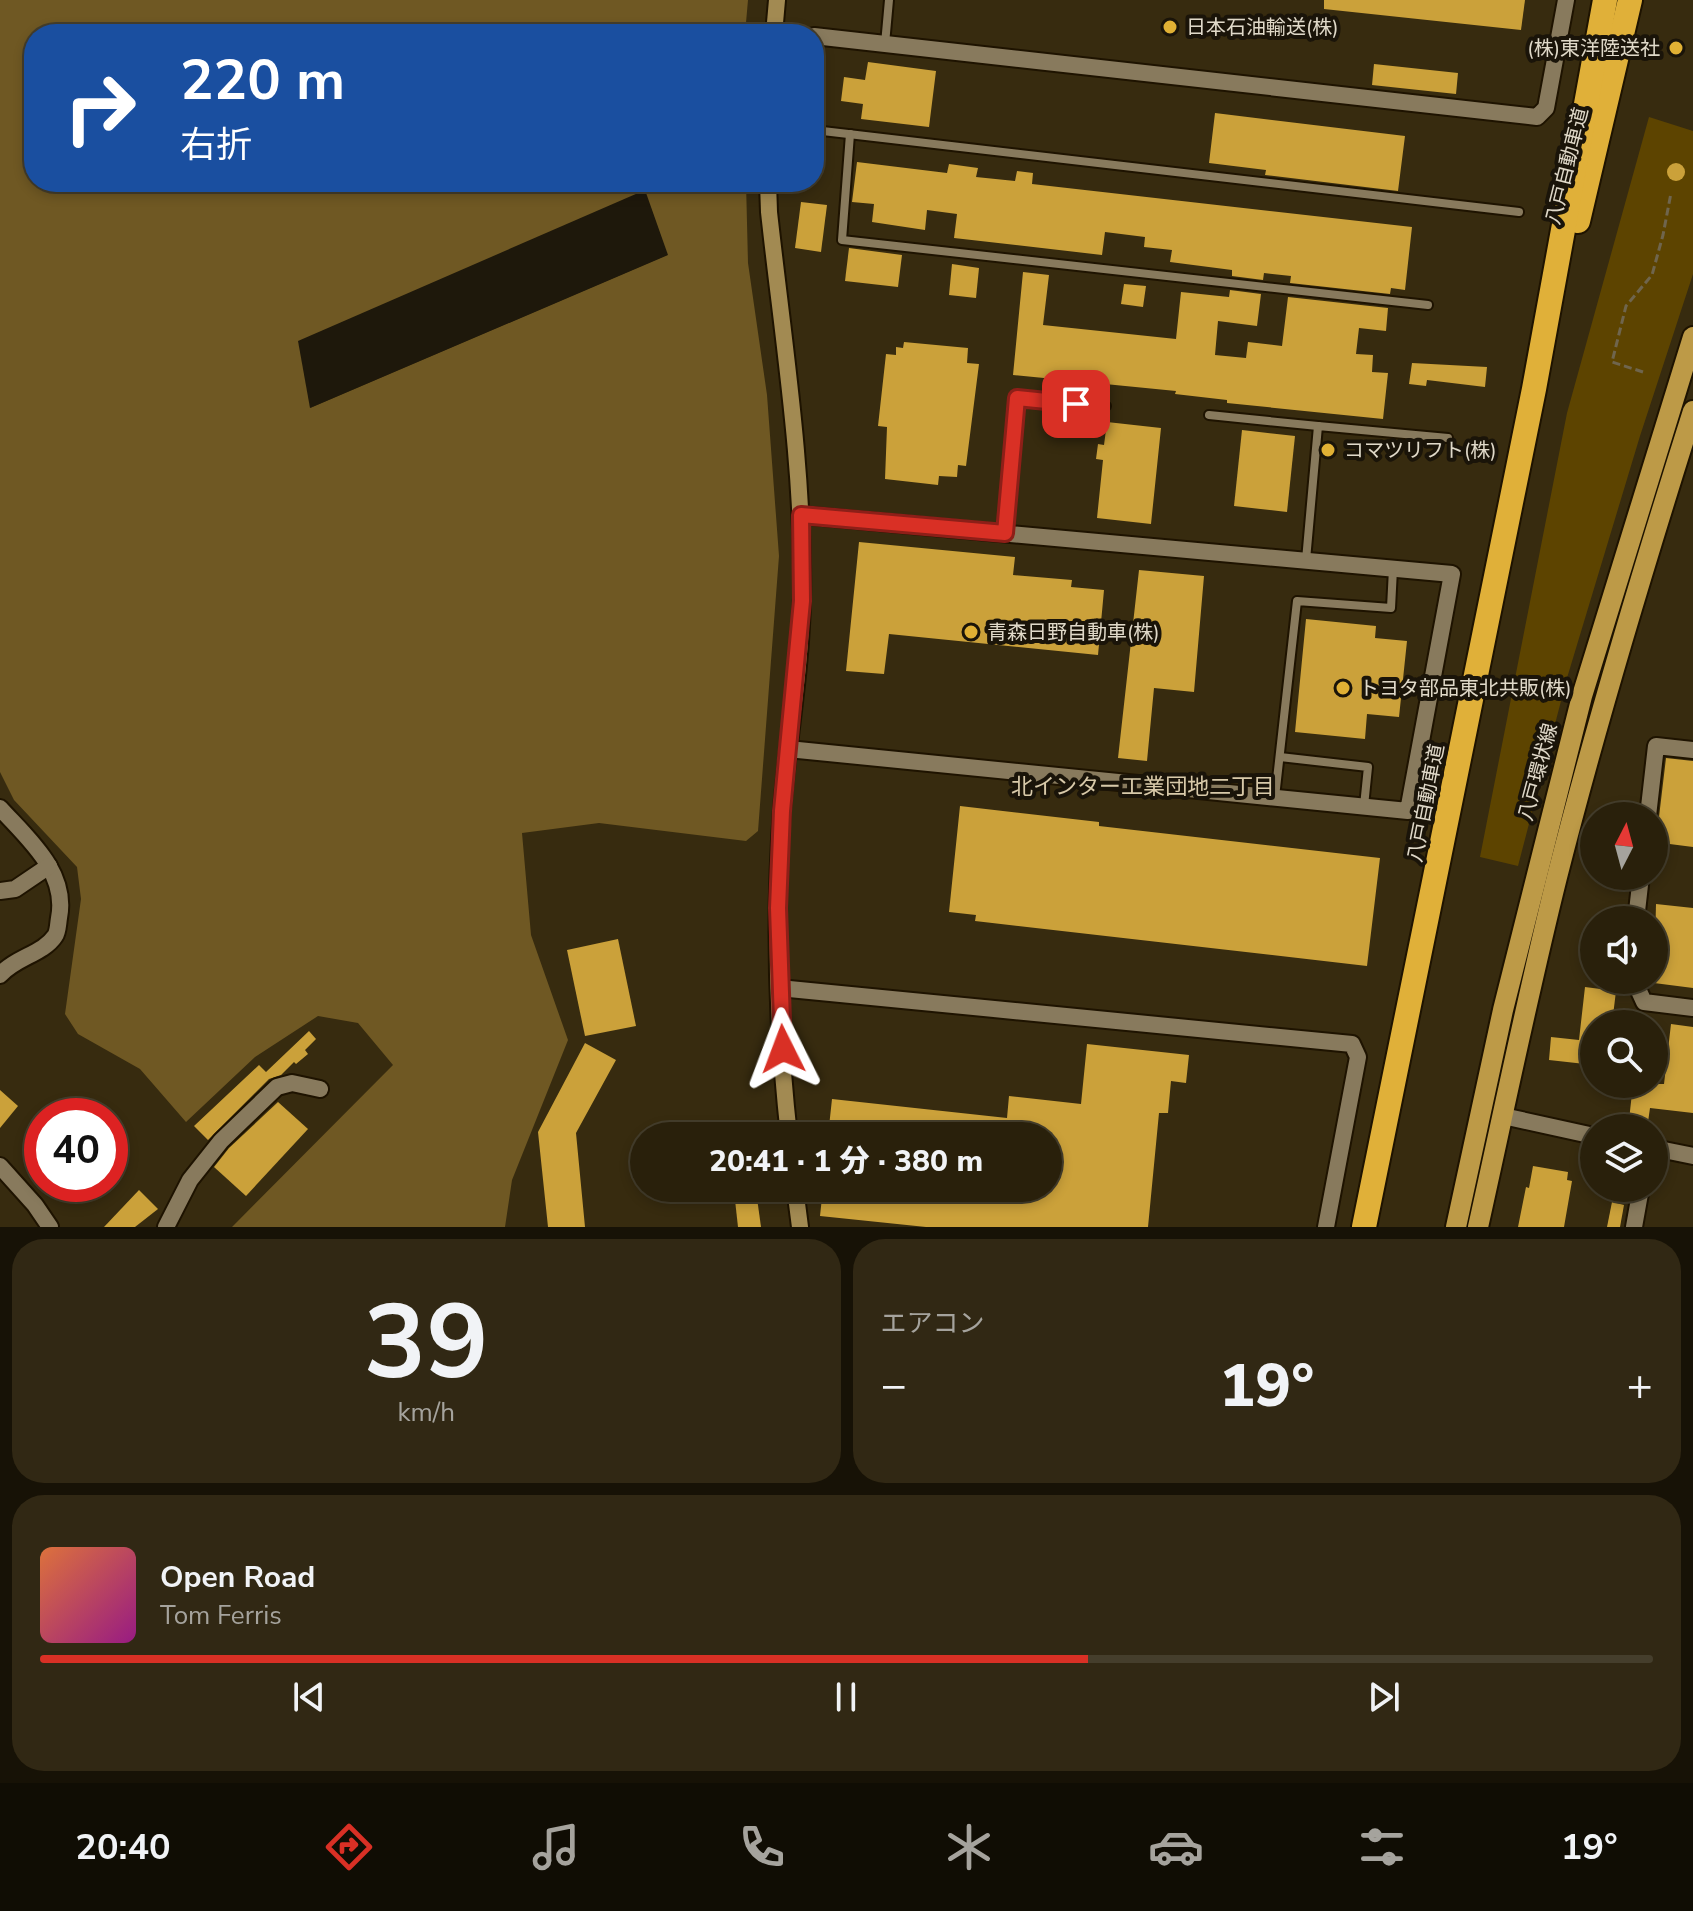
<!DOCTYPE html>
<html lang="ja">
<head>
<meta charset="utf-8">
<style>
	:root { --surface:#29200b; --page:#312814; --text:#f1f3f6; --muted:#a5a39d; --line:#453e2c; --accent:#d93025 }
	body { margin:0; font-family:"Nunito Sans","Noto Sans JP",sans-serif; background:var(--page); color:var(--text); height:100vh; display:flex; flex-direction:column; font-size:30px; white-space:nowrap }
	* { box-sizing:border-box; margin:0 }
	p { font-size:26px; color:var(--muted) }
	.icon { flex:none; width:44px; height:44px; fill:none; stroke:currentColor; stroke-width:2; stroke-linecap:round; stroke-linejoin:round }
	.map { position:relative; height:1227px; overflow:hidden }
	.panel { display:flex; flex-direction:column; gap:12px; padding:12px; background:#171206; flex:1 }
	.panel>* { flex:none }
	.guide { position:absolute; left:24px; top:24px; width:800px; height:168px; border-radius:32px; box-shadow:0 4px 12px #0003,0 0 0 2px var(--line); background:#1a4fa0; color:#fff; overflow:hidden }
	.needle { width:52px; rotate:6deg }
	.buttons { position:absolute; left:1580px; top:802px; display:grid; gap:16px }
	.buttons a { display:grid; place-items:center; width:88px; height:88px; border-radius:50%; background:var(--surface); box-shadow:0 4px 12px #0003,0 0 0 2px var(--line); font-size:40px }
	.speed { position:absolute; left:24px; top:1098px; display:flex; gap:16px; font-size:40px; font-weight:700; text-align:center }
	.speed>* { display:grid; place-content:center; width:104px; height:104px; border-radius:50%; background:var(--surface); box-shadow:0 4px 12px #0003,0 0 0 2px var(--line); line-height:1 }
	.speed .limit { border:12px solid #d22; background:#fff; color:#111 }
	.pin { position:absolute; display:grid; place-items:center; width:68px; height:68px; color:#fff; margin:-34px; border-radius:16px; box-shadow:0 4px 12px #0006 }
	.me { position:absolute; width:88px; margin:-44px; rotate:357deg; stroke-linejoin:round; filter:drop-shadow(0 0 6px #0008) }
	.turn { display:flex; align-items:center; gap:28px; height:168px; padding:0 24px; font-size:36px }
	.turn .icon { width:104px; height:104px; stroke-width:2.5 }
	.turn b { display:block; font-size:56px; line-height:68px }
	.big { font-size:60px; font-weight:800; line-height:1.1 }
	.panel .widget { flex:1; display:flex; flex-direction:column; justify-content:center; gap:12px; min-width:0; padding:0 28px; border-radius:32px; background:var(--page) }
	.panel .dial { align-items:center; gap:0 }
	.dial b { font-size:104px; line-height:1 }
	.song { display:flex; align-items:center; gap:24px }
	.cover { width:96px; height:96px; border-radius:12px; background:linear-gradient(135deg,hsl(20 70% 55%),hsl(310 70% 35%)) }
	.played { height:8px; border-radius:4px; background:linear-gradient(90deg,var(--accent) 65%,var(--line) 65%) }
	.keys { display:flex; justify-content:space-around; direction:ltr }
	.heat { display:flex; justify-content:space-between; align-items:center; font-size:44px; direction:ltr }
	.panel .tiles { flex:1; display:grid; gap:12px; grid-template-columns:1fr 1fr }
	.widget:last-child { grid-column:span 2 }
	.trip { position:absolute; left:630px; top:1122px; width:432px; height:80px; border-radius:40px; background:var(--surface); box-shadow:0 4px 12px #0003,0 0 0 2px var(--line); font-weight:800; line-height:80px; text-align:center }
	.dock { display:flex; height:128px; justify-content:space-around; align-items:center; background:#100d04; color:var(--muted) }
	.dock .icon { width:56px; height:56px }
	.dock .selected { color:var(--accent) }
	.dock b { font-size:36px; color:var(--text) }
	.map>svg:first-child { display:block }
	.green { fill:#5d4400 }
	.forest { fill:#6f5823; fill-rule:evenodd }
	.water { fill:#1e180b }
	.building { fill:#cba13a }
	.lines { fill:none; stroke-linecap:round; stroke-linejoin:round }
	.lane-casing { stroke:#1e1300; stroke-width:12 }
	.street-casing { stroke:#1e1300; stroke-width:20 }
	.secondary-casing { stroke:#1e1300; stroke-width:20 }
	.primary-casing { stroke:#1e1300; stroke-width:24 }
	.highway-casing { stroke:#1e1300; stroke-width:28 }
	.path { stroke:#6f654d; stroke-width:3; stroke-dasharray:8 4; stroke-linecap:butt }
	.lane { stroke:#887a5d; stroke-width:8 }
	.street { stroke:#887a5d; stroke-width:16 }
	.secondary { stroke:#a28a52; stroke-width:16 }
	.primary { stroke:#bd9a47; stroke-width:20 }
	.highway { stroke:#e0b039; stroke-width:24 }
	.route-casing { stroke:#8d1f18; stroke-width:20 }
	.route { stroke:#d93025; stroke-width:14 }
	.poi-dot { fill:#e0b034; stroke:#1a1409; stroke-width:3 }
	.labels { text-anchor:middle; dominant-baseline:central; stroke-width:8; stroke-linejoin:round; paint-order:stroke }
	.poi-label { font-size:20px; fill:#e0d9c9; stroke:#1a1409; text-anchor:start }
	.street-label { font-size:20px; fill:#e0d9c9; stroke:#1a1409 }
	.neighbourhood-label { font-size:22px; fill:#d8c9a9; stroke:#1a1409 }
</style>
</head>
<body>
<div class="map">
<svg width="1693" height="1227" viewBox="0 0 1693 1227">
	<rect width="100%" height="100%" fill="#372b0f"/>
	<path class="green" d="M 1649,117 L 1693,131 L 1693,274 L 1640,436 L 1567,678 L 1518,866 L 1480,857 L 1567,413 Z"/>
	<path class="forest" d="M 0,0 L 748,0 L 745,34 L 34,34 L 34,182 L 746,182 L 748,263 L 767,395 L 779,556 L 758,831 L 746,841 L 599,823 L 522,833 L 531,935 L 568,1040 L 512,1180 L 505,1227 L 232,1227 L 393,1065 L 358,1023 L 318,1016 L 255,1057 L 186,1122 L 140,1069 L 78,1034 L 65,1014 L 81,899 L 77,867 L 14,800 L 0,772 ZM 644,190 L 667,255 L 310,408 Z"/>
	<path class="water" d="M 645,190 L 668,255 L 310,408 L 298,341 Z"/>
	<g class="building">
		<path d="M 1324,0 L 1525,0 L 1521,30 L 1324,9 Z"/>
		<path d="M 868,62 L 936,71 L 929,127 L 861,119 L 863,104 L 841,101 L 844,77 L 865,80 Z"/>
		<path d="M 1374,64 L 1458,73 L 1456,94 L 1372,85 Z"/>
		<path d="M 1215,113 L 1405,136 L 1398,191 L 1265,175 L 1266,170 L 1209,163 Z"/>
		<path d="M 857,162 L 947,173 L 949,164 L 978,168 L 976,177 L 1015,181 L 1017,171 L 1033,173 L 1032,184 L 1412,227 L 1405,290 L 1391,288 L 1390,294 L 1290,283 L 1291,276 L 1264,273 L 1263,280 L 1232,276 L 1232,270 L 1170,262 L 1172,250 L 1144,247 L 1145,237 L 1105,232 L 1102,255 L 954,238 L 957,214 L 927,210 L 925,230 L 872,222 L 874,204 L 852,202 Z"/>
		<circle cx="1676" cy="172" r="9"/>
		<path d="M 801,202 L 827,205 L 821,252 L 795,248 Z"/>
		<path d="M 849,248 L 902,255 L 898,287 L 845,281 Z"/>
		<path d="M 952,264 L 979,268 L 976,298 L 949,295 Z"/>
		<path d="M 1023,272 L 1049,275 L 1043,325 L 1176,339 L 1181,292 L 1229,297 L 1230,290 L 1261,294 L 1257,326 L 1218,321 L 1215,355 L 1246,358 L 1248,342 L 1282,346 L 1288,297 L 1388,308 L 1386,331 L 1359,328 L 1356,354 L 1373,355 L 1372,372 L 1388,373 L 1383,419 L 1227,403 L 1227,400 L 1175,394 L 1176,391 L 1013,375 Z"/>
		<path d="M 1124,284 L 1146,286 L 1143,307 L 1121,304 Z"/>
		<path d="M 904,342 L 968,348 L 967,363 L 979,364 L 966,466 L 958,465 L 957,477 L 939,476 L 938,485 L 885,479 L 887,427 L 878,426 L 886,354 L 896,355 L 896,347 L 903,348 Z"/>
		<path d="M 1412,363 L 1487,367 L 1485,387 L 1427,380 L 1426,386 L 1409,384 Z"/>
		<path d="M 1107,422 L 1161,428 L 1151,524 L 1097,518 L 1103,460 L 1096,459 L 1098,444 L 1104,445 Z"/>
		<path d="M 1242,430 L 1295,436 L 1287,512 L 1234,506 Z"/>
		<path d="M 859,542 L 1015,557 L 1013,575 L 1072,580 L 1071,587 L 1104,590 L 1098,655 L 889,634 L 884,674 L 846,671 Z"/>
		<path d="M 1139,570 L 1204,576 L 1194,692 L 1154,688 L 1147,761 L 1118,758 Z"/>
		<path d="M 1306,619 L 1376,626 L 1375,638 L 1407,641 L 1399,717 L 1367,714 L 1365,739 L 1295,732 Z"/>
		<path d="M 1666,758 L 1693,761 L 1693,847 L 1654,842 L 1654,825 L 1659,817 Z"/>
		<path d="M 960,806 L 1099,822 L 1099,826 L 1380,858 L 1367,966 L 975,921 L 976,915 L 949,912 Z"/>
		<path d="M 1656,904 L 1693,908 L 1693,988 L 1654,983 Z"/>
		<path d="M 618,939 L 636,1026 L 585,1036 L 567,950 Z"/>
		<path d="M 1585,987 L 1616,991 L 1612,1024 L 1594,1024 L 1594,1065 L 1549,1060 L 1551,1037 L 1579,1040 Z"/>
		<path d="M 1671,1024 L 1693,1027 L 1693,1113 L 1650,1108 L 1648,1122 L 1629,1120 L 1633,1084 L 1664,1084 Z"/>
		<path d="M 309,1031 L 316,1039 L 305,1050 L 308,1054 L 296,1064 L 294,1062 L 281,1075 L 269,1079 L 208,1140 L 194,1126 L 259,1065 L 266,1072 Z"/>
		<path d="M 585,1043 L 616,1060 L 576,1133 L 585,1227 L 548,1227 L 538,1132 Z"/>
		<path d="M 1087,1044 L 1189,1055 L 1186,1083 L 1171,1081 L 1168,1113 L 1159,1113 L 1148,1227 L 926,1227 L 820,1216 L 823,1188 L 1048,1188 L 1048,1136 L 828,1136 L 832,1099 L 1007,1118 L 1009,1096 L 1081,1104 Z"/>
		<path d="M 0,1090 L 18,1106 L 0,1128 Z"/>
		<path d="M 278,1102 L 308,1129 L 246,1196 L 214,1167 L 229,1148 Z"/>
		<path d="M 1533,1166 L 1568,1172 L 1567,1180 L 1572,1181 L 1564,1227 L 1518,1227 L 1526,1187 L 1529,1188 Z"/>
		<path d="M 139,1190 L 158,1209 L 135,1227 L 104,1227 Z"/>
		<path d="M 757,1198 L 761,1227 L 738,1227 L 735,1200 Z"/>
		<path d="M 1612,1202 L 1624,1205 L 1620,1227 L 1607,1227 Z"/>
	</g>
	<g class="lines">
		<g class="lane-casing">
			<g id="lane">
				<path d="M 885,44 L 889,0"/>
				<path d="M 814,130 L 1519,212"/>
				<path d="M 850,134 L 842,240 L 1428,305"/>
				<path d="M 1209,415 L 1318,426"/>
				<path d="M 1005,533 L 1017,398 L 1106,406"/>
				<path d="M 1306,560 L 1318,426 L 1448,438"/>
				<path d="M 1280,757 L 1368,767 L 1364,806"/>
				<path d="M 1275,797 L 1297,601 L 1391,608 L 1393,569"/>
			</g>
		</g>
		<g class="street-casing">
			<g id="street">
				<path d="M 774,31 L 795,34"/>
				<path d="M 814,36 L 1537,117 L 1546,108 L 1566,0"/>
				<path d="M 788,749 L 1408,811 L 1452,574 L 801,515"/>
				<path d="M 0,808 C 28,839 68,872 59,918 C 58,924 58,932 55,936 C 43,954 16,957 0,975"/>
				<path d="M 1648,816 L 1656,746 L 1693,750"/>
				<path d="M 0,891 L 15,889 L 49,866"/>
				<path d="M 1636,920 L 1641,876"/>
				<path d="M 1634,980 L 1644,1002 L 1693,1008"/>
				<path d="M 779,988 L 1352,1044 L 1358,1057 L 1326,1227"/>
				<path d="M 1503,1116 L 1594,1136"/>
				<path d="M 1654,1148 L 1693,1156"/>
				<path d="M 0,1166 L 35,1205 L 50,1227"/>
				<path d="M 166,1227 L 190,1180 L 221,1141 L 277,1087 L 292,1083 L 320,1089"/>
				<path d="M 1634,1227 L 1641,1188"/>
			</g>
		</g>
		<g class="secondary-casing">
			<g id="secondary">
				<path d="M 774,34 L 777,0"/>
				<path d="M 768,182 L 769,212 C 783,340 804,468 802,598 C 801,668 788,739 782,809 C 774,917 777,1028 789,1136"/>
				<path d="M 795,1188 L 800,1227"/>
			</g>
		</g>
		<g class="primary-casing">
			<g id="primary">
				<path d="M 1456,1227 L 1503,1010 L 1582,696 L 1693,337"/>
				<path d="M 1478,1227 C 1504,1110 1528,993 1557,877 C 1597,720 1644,565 1693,411"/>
			</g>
		</g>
		<g class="highway-casing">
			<g id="highway">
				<path d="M 1578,221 L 1630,0"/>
				<path d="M 1364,1227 L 1534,389 L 1605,0"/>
			</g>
		</g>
		<path class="path" d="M 1643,372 L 1612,362 L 1626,306 L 1652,275 L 1663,235 L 1671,193"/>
		<use href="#lane" class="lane"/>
		<use href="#street" class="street"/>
		<use href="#secondary" class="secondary"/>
		<use href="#primary" class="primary"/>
		<use href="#highway" class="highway"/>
	</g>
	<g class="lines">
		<g class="route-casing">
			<path id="route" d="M 783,1049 L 778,908 L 782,811 L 802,601 L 801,515 L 1005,533 L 1017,398 L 1076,404"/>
		</g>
		<use href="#route" class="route"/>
	</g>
	<g class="poi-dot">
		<circle cx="1170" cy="27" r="8"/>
		<circle cx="1676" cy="48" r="8"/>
		<circle cx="1328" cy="450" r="8"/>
		<circle cx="971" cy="632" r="8"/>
		<circle cx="1343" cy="688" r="8"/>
	</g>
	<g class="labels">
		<g class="poi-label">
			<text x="1186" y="27">日本石油輸送(株)</text>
			<text x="1660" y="48" text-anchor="end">(株)東洋陸送社</text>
			<text x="1344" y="450">コマツリフト(株)</text>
			<text x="987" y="632">青森日野自動車(株)</text>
			<text x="1359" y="688">トヨタ部品東北共販(株)</text>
		</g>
		<g class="street-label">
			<text transform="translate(1567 166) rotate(-76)">八戸自動車道</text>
			<text transform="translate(1538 772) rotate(-75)">八戸環状線</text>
			<text transform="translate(1426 803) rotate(-79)">八戸自動車道</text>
		</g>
		<g class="neighbourhood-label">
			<text x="1143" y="787">北インター工業団地二丁目</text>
		</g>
	</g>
</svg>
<div class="buttons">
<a><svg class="needle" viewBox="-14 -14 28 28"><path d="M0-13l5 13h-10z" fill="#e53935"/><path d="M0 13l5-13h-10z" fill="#a5a39d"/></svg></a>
<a><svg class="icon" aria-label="sound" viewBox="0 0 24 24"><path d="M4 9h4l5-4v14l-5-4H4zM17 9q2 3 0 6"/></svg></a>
<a><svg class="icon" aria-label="search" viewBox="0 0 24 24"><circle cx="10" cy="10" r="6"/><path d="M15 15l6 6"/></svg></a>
<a><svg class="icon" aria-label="layers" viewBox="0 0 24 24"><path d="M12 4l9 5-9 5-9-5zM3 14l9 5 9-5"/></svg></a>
</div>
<div class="speed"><div class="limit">40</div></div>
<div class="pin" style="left:1076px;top:404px;background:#d93025"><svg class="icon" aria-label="arrive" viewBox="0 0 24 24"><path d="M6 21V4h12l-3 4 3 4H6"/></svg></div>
<svg class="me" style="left:783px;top:1049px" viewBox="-20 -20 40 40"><path d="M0-17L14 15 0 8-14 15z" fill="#d93025" stroke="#fff" stroke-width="4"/></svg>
<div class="trip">20:41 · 1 分 · 380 m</div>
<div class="guide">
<div class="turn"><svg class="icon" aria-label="right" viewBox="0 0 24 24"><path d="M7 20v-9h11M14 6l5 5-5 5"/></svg><div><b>220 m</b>右折</div></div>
</div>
</div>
<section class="panel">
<div class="tiles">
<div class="widget dial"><b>39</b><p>km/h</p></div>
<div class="widget"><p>エアコン</p>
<div class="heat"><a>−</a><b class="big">19°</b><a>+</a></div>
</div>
<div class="widget">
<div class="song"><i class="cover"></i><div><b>Open Road</b><p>Tom Ferris</p></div></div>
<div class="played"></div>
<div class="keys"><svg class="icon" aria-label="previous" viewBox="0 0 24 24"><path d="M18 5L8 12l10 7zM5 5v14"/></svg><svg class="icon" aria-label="pause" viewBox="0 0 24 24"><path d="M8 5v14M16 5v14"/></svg><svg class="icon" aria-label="next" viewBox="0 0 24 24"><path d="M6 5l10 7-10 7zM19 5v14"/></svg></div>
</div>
</div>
</section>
<nav class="dock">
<b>20:40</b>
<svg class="icon selected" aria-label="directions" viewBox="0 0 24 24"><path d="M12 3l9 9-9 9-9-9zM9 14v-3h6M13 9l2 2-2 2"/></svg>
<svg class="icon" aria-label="music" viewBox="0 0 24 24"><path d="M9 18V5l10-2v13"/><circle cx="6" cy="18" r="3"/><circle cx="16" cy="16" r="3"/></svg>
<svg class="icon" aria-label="phone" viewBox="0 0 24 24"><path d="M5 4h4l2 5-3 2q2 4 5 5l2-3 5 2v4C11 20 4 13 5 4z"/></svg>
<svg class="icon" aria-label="climate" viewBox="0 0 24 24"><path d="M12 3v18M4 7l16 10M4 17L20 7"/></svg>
<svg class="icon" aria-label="car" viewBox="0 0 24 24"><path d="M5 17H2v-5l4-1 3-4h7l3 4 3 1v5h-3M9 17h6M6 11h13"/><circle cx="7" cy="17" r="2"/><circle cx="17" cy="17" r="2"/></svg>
<svg class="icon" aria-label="filters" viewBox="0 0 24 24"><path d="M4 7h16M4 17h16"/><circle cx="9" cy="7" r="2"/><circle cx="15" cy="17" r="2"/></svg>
<b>19°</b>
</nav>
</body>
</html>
